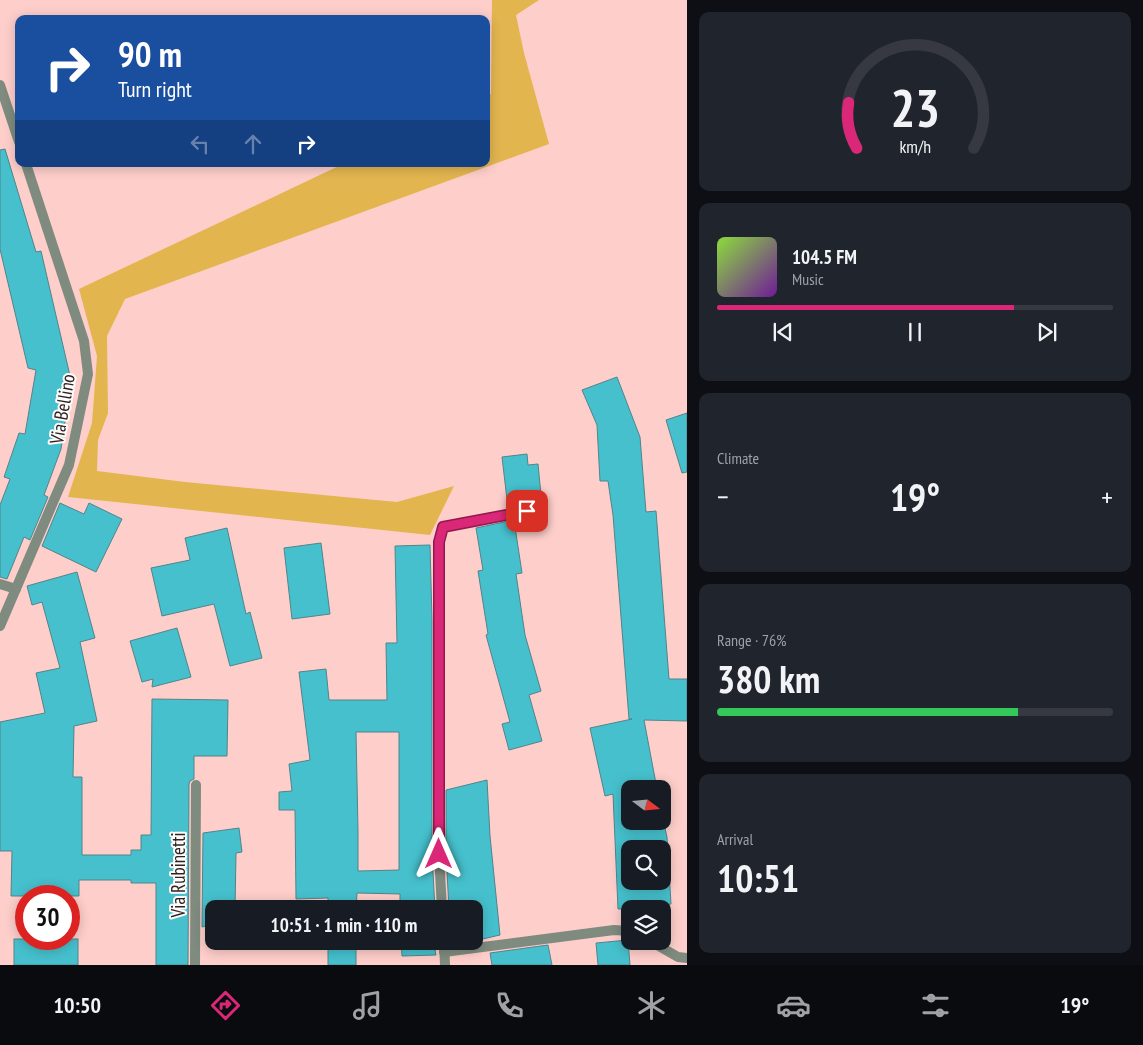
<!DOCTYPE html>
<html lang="en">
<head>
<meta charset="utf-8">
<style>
	:root { --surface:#171b24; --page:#20242c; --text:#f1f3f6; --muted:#9ea1a6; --line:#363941; --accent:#db2777 }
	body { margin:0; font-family:"PT Sans Narrow",sans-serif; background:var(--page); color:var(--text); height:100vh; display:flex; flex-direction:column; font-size:19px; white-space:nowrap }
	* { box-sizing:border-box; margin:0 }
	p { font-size:16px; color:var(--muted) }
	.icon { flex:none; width:28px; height:28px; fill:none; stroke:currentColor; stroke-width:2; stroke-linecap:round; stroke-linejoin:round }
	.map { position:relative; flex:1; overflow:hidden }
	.side { display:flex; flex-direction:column; gap:12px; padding:12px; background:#0d0f14; width:456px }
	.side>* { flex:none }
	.banner { position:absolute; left:15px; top:15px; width:475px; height:152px; border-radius:10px; box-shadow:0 2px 12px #0003; background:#1a4fa0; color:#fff; overflow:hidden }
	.needle { width:32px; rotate:106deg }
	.fabs { position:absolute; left:621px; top:780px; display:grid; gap:10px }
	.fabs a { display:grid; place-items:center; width:50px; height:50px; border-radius:10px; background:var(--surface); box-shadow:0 2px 12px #0003; font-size:25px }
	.speed { position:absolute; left:15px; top:885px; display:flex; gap:10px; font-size:25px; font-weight:700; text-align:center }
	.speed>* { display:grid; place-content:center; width:65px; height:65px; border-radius:50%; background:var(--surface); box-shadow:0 2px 12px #0003; line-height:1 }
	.speed .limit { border:8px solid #d22; background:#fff; color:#111 }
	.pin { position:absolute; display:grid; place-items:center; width:42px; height:42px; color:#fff; margin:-21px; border-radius:10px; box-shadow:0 2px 8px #0006 }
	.me { position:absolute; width:55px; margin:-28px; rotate:0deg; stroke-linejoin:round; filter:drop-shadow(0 0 4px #0008) }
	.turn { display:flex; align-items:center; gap:18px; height:105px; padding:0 20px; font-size:22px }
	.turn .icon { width:65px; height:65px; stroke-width:2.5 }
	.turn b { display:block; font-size:35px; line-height:42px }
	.lanes { display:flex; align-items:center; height:48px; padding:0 20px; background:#0003; justify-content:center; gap:25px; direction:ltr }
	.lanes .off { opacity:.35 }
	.big { font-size:38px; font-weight:700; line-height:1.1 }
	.side .widget { flex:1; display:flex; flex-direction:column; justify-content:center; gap:8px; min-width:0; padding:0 18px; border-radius:10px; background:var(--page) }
	.side .dial { align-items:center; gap:0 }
	.dial svg { height:130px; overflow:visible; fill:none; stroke:var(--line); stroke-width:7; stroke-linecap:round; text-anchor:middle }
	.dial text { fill:var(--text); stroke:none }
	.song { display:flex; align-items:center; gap:15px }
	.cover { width:60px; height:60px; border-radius:8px; background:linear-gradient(135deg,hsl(90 70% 55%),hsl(280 70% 35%)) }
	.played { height:5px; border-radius:2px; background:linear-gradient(90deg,var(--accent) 75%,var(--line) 75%) }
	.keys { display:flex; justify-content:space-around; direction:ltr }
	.heat { display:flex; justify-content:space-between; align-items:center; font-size:28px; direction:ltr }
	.charge { height:8px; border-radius:4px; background:linear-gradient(90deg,#34c759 76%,var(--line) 0) }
	.trip { position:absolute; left:205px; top:900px; width:278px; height:50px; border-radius:10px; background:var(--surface); box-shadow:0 2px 12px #0003; font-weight:700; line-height:50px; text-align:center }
	.menu { display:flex; height:80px; justify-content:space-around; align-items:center; background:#090b0e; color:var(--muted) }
	.menu .icon { width:35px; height:35px }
	.menu .on { color:var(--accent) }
	.menu b { font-size:22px; color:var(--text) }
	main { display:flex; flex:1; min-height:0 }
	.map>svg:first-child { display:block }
	.green { fill:#e2b54f }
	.building { fill:#46c0cd; stroke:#52848a; fill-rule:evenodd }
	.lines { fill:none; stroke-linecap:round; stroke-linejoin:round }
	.lane { stroke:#7e8b7e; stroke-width:10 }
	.street { stroke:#7e8b7e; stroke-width:10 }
	.route-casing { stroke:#8e194d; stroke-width:12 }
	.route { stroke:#db2777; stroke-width:9 }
	.labels { text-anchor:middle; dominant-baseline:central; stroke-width:4; stroke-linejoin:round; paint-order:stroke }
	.street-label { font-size:19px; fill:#32211f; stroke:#fcfcfc }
</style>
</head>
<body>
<main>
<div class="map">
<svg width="687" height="965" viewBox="0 0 687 965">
	<rect width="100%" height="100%" fill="#fececa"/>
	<path class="green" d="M 492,0 L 539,0 L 516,15 L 524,53 L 549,144 L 125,299 L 107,336 L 108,413 L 98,440 L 97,471 L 185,482 L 397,502 L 454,486 L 430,535 L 68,497 L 92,423 L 97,356 L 79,289 L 343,164 L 486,164 L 486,96 L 491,94 Z"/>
	<g class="building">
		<path d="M 5,149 L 36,252 L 41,251 L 71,380 L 61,449 L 44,495 L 48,497 L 30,540 L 24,537 L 7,579 L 0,577 L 0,505 L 10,479 L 4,477 L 19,433 L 25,434 L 36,370 L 28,368 L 0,249 L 0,150 Z"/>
		<path d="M 617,377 L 640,437 L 646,512 L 656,511 L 669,679 L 687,679 L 687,721 L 644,720 L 657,789 L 630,789 L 630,821 L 662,821 L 662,815 L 667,837 L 671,904 L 647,909 L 618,909 L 613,794 L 605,796 L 590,728 L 632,719 L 629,719 L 613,515 L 608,481 L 600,481 L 597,425 L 582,390 ZM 630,849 L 662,849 L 662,881 L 630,881 Z"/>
		<path d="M 687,413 L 687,472 L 682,473 L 666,420 Z"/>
		<path d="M 527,454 L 528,465 L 538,464 L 542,505 L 532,506 L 526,504 L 508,508 L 502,457 Z"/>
		<path d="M 60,503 L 84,514 L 89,503 L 122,519 L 96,572 L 42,546 Z"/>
		<path d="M 514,520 L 522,573 L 516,574 L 525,635 L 541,691 L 529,695 L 542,741 L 509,750 L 502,724 L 510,722 L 486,635 L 488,634 L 478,571 L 483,570 L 476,528 Z"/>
		<path d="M 227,528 L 246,614 L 250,612 L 262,658 L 230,666 L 214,604 L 162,616 L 151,568 L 190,560 L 185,538 Z"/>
		<path d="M 321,543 L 330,614 L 292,619 L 284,548 Z"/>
		<path d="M 430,545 L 432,620 L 432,854 L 435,909 L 400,909 L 400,894 L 357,893 L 356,909 L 328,909 L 328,898 L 296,899 L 295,810 L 279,810 L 279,792 L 292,791 L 289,764 L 310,760 L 299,672 L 326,669 L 329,700 L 387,700 L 386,643 L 397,643 L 395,546 ZM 356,732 L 399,732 L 399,870 L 358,871 L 358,830 Z"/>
		<path d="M 77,572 L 95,638 L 80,642 L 97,721 L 74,726 L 73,777 L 82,777 L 82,855 L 131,855 L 131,850 L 141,850 L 141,835 L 151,835 L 152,699 L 228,700 L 227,756 L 194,756 L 194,779 L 190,781 L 189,784 L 188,965 L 156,965 L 156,883 L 131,883 L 131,880 L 79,880 L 79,896 L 11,896 L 12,851 L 0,851 L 0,722 L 45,713 L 36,673 L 60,668 L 42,602 L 32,605 L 27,586 Z"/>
		<path d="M 177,628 L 191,677 L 152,687 L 153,679 L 142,682 L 130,641 Z"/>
		<path d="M 487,780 L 490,836 L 500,935 L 474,941 L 474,909 L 449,909 L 446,854 L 446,790 Z"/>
		<path d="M 239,828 L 242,852 L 236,853 L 235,909 L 214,909 L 214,924 L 202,927 L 203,833 Z"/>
		<rect x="14" y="939" width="64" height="26"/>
		<path d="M 628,940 L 630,965 L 598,965 L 596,943 Z"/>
		<rect x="328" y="941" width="28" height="24"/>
		<path d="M 401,941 L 437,941 L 437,949 L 435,950 L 436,955 L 402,956 Z"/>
		<path d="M 548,945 L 552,965 L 492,965 L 490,953 Z"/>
	</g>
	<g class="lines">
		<g class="lane">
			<path d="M 439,542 L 443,527 L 527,511"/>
			<path d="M 0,584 L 16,589"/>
		</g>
		<g class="street">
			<path d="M 0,85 L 19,142"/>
			<path d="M 439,542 L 439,854 L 442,909"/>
			<path d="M 0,626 L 69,465 L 88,374 L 84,341 L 26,164"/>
			<path d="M 444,941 L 445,965"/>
			<path d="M 650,941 L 678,957 L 687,958"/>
			<path d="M 444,952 L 614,930 L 630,931"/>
			<path d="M 195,965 L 196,785"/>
		</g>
	</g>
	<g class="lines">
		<g class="route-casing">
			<path id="route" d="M 439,854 L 439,542 L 443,527 L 527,511"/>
		</g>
		<use href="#route" class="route"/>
	</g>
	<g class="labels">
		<g class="street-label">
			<text transform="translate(62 409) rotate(-80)">Via Bellino</text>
			<text transform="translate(178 875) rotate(-90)">Via Rubinetti</text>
		</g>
	</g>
</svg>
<div class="fabs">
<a><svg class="needle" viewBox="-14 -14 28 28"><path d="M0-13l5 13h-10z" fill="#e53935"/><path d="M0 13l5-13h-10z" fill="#9ea1a6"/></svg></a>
<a><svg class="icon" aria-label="search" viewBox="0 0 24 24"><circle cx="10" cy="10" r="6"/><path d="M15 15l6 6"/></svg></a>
<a><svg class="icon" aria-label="layers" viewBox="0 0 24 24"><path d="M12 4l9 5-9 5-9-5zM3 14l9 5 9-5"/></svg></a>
</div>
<div class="speed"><div class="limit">30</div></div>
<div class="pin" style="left:527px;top:511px;background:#d93025"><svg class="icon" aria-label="arrive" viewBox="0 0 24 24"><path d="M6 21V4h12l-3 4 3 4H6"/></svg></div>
<svg class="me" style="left:439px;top:854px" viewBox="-20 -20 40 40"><path d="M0-17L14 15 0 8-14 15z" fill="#db2777" stroke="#fff" stroke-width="4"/></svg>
<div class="trip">10:51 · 1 min · 110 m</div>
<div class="banner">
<div class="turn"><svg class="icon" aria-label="right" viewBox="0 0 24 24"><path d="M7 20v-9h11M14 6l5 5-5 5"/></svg><div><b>90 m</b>Turn right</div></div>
<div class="lanes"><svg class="icon off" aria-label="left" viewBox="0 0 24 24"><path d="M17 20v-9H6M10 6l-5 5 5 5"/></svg><svg class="icon off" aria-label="ahead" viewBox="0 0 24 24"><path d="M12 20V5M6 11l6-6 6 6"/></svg><svg class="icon" aria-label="right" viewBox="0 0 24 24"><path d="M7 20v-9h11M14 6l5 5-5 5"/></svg></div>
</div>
</div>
<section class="side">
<div class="widget dial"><svg viewBox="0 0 100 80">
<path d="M14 69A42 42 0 1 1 86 69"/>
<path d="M14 69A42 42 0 0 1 9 41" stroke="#db2777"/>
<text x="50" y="56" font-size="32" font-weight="700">23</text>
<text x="50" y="72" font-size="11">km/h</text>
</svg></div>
<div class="widget">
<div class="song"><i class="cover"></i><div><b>104.5 FM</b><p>Music</p></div></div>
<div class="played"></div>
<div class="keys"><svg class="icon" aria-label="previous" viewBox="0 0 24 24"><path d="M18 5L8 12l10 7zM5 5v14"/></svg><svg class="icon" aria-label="pause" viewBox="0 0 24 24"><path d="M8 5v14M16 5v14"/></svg><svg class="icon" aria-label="next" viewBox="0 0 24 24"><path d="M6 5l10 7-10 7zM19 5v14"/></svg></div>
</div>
<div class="widget"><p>Climate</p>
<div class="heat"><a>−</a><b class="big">19°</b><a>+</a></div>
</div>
<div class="widget"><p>Range · 76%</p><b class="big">380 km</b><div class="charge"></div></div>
<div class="widget"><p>Arrival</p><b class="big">10:51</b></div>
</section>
</main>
<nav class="menu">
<b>10:50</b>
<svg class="icon on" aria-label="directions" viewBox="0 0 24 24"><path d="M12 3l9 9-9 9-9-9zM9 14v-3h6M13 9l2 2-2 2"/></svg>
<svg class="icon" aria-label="music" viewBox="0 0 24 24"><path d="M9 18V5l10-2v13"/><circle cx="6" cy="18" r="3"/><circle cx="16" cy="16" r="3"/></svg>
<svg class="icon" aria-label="phone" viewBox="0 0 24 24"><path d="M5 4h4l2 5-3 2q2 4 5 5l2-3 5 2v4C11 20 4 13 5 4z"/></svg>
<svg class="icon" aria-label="climate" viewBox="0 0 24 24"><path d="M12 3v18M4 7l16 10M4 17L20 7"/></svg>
<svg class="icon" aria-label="car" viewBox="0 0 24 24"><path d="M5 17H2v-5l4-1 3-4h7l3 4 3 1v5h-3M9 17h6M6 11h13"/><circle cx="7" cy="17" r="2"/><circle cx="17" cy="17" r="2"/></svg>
<svg class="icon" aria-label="filters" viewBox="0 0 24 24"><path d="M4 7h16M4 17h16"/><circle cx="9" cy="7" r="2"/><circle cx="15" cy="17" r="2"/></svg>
<b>19°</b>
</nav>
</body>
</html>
